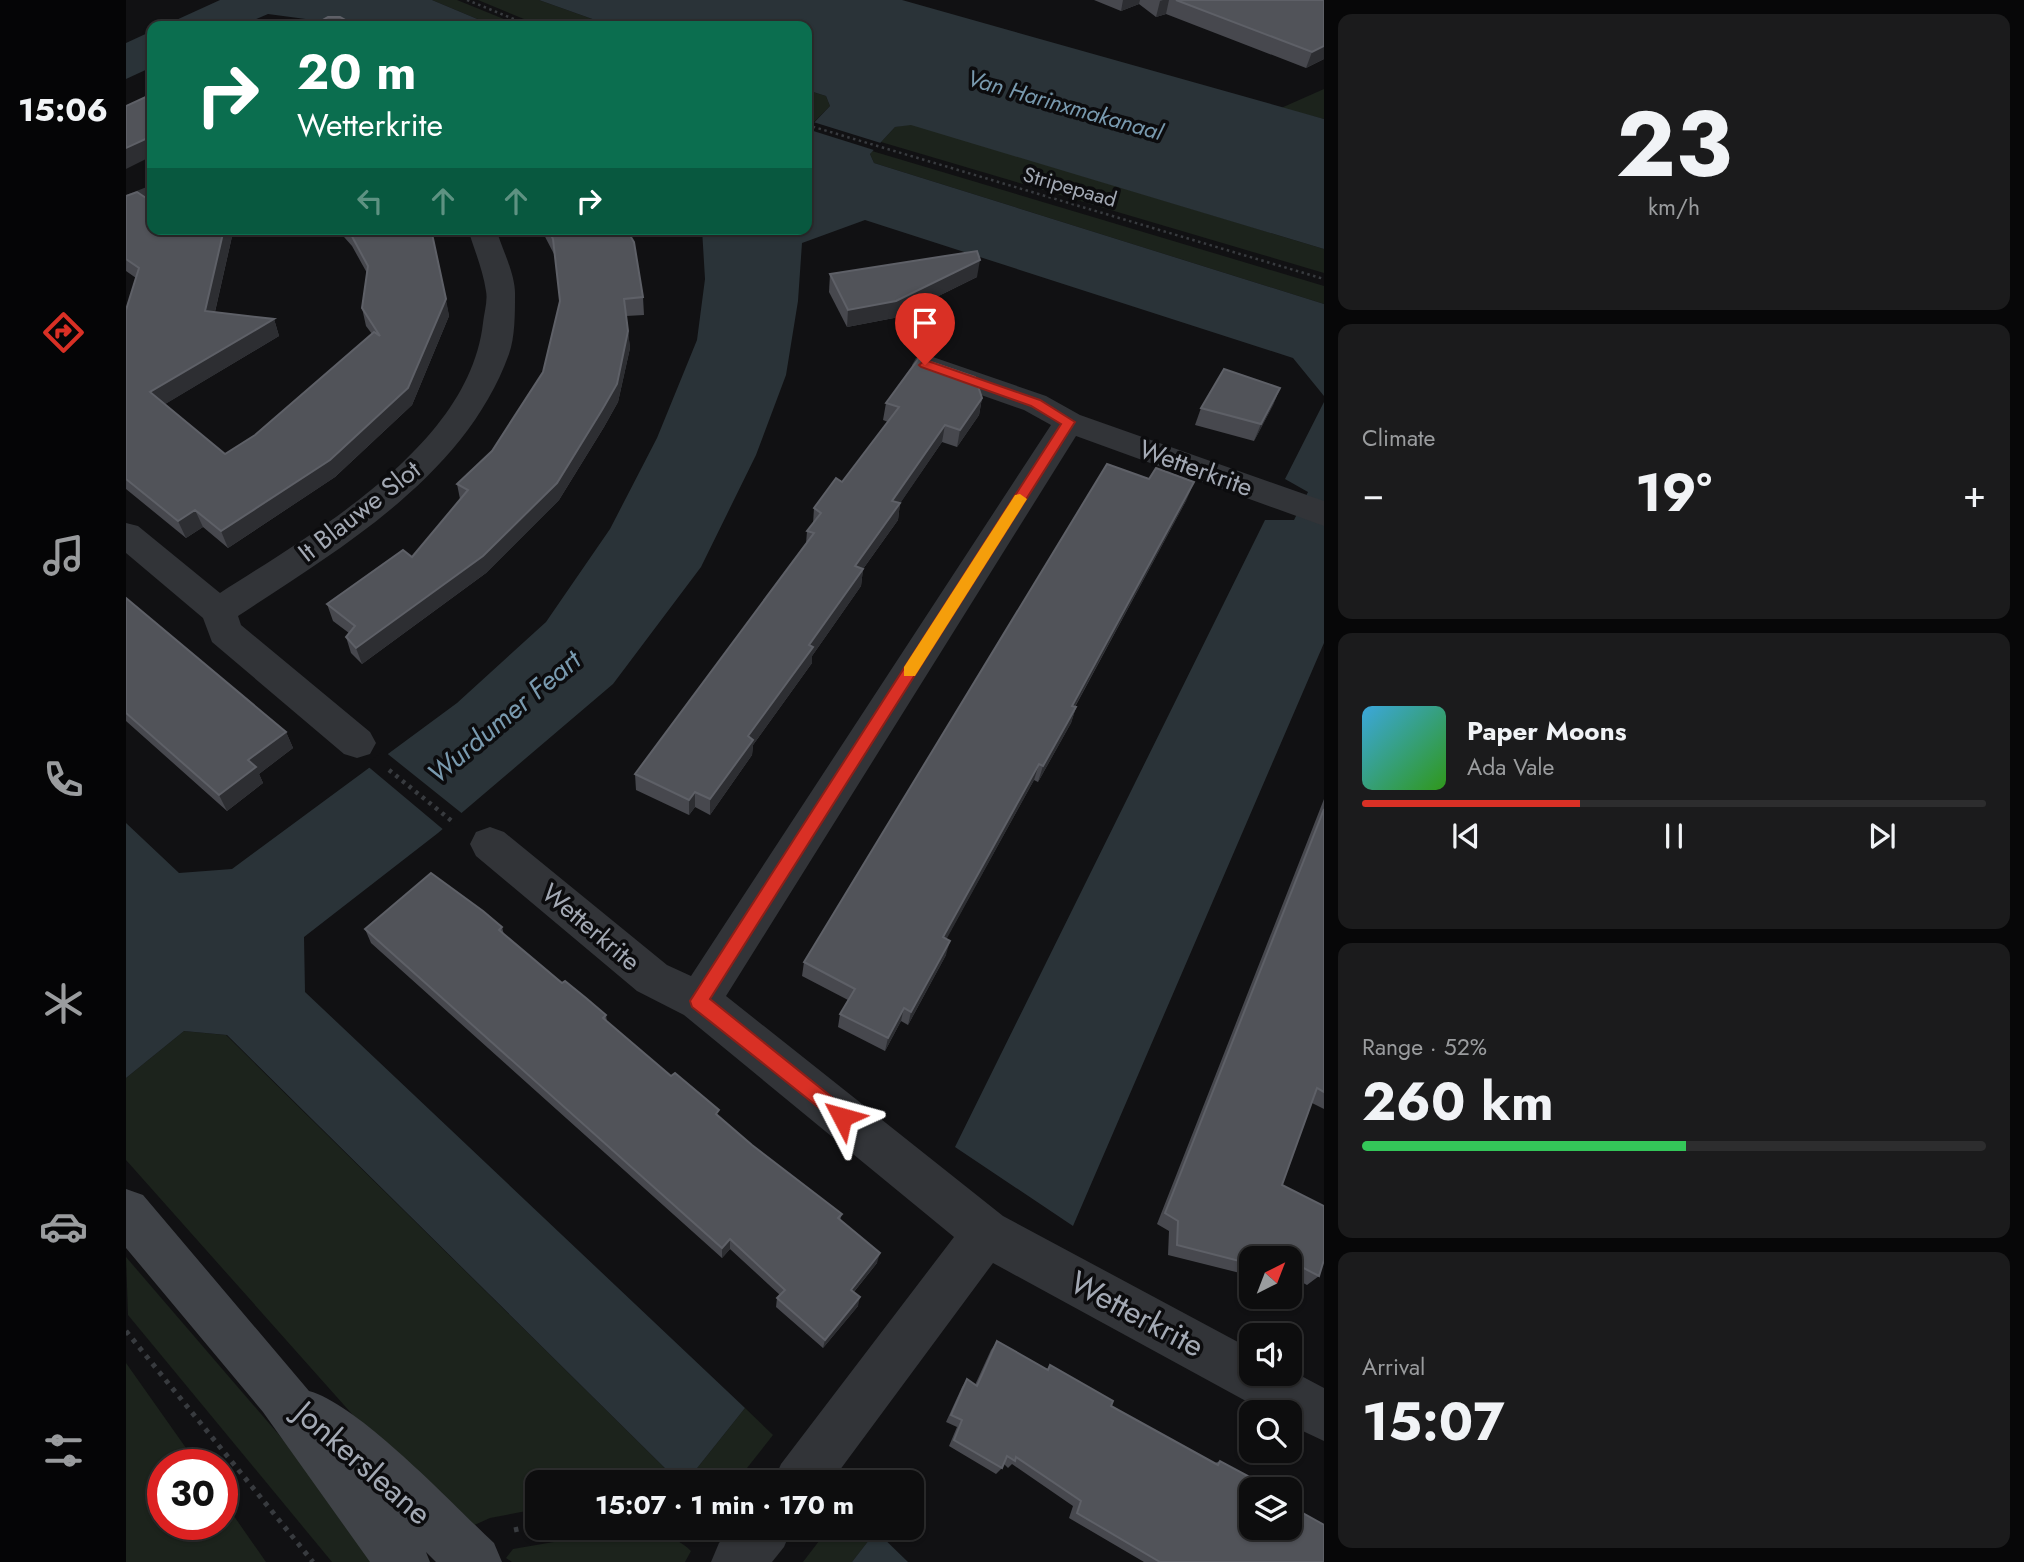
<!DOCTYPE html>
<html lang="en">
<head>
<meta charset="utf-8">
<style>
	:root { --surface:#0d0d0e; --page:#1b1b1c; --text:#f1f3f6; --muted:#9a9c9e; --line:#2d2d2e; --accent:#d93025 }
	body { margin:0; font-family:Jost,sans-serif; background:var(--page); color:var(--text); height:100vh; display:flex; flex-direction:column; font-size:26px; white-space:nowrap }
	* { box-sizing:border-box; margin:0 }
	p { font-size:23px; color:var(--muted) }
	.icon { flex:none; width:38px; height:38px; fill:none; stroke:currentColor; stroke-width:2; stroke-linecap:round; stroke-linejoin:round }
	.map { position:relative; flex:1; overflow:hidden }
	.panel { display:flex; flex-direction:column; gap:14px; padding:14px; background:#070708; width:700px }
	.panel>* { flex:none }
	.guide { position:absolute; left:21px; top:21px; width:665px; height:214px; border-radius:14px; box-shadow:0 2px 5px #0004,0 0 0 2px var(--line); background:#0b6e4f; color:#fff; overflow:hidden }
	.needle { width:46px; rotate:42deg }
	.tools { position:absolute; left:1113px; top:1246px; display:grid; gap:14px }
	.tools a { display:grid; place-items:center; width:63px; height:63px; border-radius:14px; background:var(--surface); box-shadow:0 2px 5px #0004,0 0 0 2px var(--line); font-size:35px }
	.speed { position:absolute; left:21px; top:1449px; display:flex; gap:14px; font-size:35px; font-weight:700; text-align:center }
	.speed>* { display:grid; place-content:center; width:91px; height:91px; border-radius:50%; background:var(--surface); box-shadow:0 2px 5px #0004,0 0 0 2px var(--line); line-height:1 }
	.speed .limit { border:10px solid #d22; background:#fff; color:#111 }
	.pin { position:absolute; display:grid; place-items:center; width:60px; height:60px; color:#fff; margin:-72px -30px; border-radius:50% 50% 50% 0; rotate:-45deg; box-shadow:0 0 7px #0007 }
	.pin .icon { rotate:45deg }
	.me { position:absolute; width:77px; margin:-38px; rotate:309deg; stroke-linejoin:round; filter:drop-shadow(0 0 5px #0008) }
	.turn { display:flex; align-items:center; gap:24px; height:147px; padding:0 35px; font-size:32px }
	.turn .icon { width:91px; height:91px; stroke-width:2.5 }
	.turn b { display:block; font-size:49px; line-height:60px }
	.lanes { display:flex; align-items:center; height:66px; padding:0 35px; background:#0003; justify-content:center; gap:35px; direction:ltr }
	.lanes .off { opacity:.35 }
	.big { font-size:52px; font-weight:700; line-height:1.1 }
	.panel .widget { flex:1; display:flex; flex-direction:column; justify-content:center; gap:10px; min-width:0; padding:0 24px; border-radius:14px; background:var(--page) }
	.panel .dial { align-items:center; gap:0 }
	.dial b { font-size:91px; line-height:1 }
	.song { display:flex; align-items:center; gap:21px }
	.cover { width:84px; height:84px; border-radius:10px; background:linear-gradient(135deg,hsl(200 70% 55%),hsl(110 70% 35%)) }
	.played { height:7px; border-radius:4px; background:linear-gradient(90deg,var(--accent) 35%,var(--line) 35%) }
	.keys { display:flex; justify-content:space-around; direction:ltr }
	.heat { display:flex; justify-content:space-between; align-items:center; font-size:38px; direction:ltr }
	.charge { height:10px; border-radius:5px; background:linear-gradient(90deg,#34c759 52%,var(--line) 0) }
	.trip { position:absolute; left:399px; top:1470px; width:399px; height:70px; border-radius:14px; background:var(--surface); box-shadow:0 2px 5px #0004,0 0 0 2px var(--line); font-weight:700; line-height:70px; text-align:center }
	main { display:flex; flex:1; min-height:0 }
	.tab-bar { display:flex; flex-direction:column; width:126px; justify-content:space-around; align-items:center; background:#050506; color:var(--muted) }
	.tab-bar .icon { width:49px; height:49px }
	.tab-bar .on { color:var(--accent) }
	.tab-bar b { font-size:32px; color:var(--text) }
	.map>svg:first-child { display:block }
	.green { fill:#1c231c }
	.water { fill:#2a3338 }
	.pier { fill:#111113 }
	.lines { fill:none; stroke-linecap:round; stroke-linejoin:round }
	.path-far2 { stroke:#383b3f; stroke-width:2.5; stroke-dasharray:2.5 3.5; stroke-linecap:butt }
	.path-far1 { stroke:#383b3f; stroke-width:4.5; stroke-dasharray:3.5 5; stroke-linecap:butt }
	.path { stroke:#383b3f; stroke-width:5; stroke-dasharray:4.5 6; stroke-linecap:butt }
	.street { fill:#323438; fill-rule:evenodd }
	.secondary { fill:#404348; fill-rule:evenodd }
	.wall { fill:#47484e }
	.shaded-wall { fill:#2d2e32 }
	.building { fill:#515359; stroke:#5e6067; stroke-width:2 }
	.route { fill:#d93025; stroke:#8d1f18; stroke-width:2 }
	.slow { fill:#f59e0b }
	.labels { text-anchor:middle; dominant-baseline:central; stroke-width:7; stroke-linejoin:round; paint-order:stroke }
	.far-street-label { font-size:21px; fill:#a3a9b4; stroke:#0c0c0e }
	.far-water-label { font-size:23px; font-style:italic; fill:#799aaf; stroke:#0c0c0e }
	.street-label { font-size:26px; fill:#a3a9b4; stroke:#0c0c0e }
	.water-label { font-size:28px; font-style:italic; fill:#799aaf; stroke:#0c0c0e }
	.near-street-label { font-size:32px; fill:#a3a9b4; stroke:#0c0c0e }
</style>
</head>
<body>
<main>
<nav class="tab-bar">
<b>15:06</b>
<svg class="icon on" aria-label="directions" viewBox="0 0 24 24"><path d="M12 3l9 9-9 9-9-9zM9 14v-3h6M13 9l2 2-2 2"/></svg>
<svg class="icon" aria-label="music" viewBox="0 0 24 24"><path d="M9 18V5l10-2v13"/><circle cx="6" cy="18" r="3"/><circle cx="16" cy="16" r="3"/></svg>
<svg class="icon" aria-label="phone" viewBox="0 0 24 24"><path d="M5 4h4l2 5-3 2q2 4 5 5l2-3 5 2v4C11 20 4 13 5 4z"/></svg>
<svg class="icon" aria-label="climate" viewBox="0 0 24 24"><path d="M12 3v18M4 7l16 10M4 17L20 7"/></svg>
<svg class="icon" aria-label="car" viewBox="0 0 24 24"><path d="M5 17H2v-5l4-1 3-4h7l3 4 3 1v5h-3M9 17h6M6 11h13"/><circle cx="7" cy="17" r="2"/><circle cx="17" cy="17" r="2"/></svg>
<svg class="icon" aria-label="filters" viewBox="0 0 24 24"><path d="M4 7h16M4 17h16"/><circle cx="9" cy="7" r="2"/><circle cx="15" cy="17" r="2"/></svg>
</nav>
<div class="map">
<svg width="1198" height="1562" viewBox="0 0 1198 1562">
	<rect width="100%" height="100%" fill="#111113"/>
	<g class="green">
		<path d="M 306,0 L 331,0 L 395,26 L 368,26 Z"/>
		<path d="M 352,0 L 413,0 L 486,26 L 415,26 Z"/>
		<path d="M 1198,89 L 1198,119 L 1155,108 Z"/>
		<path d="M 681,90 L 700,96 L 704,106 L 688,122 L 681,120 Z"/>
		<path d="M 785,124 L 1198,249 L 1198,273 L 755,142 L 769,127 Z"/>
		<path d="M 746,151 L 1198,286 L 1198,304 L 748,163 L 744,154 Z"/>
		<path d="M 58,1031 L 100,1035 L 553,1482 L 411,1482 L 411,1509 L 364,1518 L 344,1527 L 258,1450 L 0,1160 L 0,1078 Z"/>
		<path d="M 0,1257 L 215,1507 L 257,1562 L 206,1562 L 2,1315 Z"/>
		<path d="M 0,1363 L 72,1465 L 37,1465 L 37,1524 L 96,1524 L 96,1499 L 140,1562 L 0,1562 Z"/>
		<path d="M 619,1408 L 647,1435 L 610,1482 L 560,1482 Z"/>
		<path d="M 703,1528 L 747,1528 L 750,1531 L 726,1562 L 677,1562 Z"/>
		<path d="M 486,1532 C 512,1533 545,1530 565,1551 L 559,1562 L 386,1562 L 380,1558 L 387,1549 Z"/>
	</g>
	<g class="water">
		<path d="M 94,0 L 306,0 L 368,26 L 232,26 L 142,14 L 114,26 L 37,26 Z"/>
		<path d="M 413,0 L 776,0 L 1198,119 L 1198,249 L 785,125 L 769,127 L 744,154 L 748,163 L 1198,304 L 1198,396 L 1167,358 L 739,220 L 676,243 L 672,301 L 660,375 L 630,455 L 575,567 L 487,684 L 312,833 L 178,937 L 179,992 L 619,1408 L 560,1482 L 553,1482 L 101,1035 L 58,1031 L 0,1078 L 0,823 L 53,873 L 106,869 L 331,703 L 420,622 L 484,529 L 531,438 L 571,340 L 579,279 L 576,229 L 681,229 L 681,130 L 704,106 L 700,96 L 681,90 L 681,26 L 486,26 Z"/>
		<path d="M 26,31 L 26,67 L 0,79 L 0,43 Z"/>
		<path d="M 1198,402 L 1198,643 L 947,1226 L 829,1147 L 1139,520 L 1168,520 L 1182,492 L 1159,479 Z"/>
		<path d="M 750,1531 L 782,1562 L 726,1562 Z"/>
	</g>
	<g class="pier">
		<path d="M 684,121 L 758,144 L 751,151 L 681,129 Z"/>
		<path d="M 258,751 L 338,815 L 319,831 L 239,764 Z"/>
	</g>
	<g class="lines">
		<g class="path-far2">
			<path d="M 341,0 L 405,26"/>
			<path d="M 681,125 L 1198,279"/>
		</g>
		<path class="path-far1" d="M 263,770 L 327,822"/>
		<g class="path">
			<path d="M 0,1331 L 187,1562"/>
			<path d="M 554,1528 L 570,1534"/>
			<path d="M 388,1530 L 411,1525"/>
		</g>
		<g class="street">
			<path d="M 26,185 L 26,203 L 0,214 L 0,195 Z"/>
			<path d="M 342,229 L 370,229 C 376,249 390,275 389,296 C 389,313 389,338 383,354 C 339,476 215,548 112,616 L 115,625 L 244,732 L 250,743 L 244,754 L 231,758 L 218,754 L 86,642 L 77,618 L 0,553 L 0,523 L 12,526 L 94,593 C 190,531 343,446 357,323 C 358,313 362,301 360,291 C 357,270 348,249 342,229 Z"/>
			<path d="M 801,355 L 920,396 L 954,415 L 1198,501 L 1198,526 L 950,436 L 600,996 L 877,1216 L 1125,1349 L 1125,1374 L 1164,1374 L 1164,1370 L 1198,1388 L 1198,1441 L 1164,1425 L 1164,1412 L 1140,1412 L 867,1263 L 705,1482 L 647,1482 L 655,1464 L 828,1237 L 558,1015 L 511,991 L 350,856 L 344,844 L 350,832 L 364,827 L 378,832 L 541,965 L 565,976 L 925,425 L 898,410 L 790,372 L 786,365 L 790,358 Z"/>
			<path d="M 605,1528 L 666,1528 L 658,1547 L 646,1562 L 585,1562 L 593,1543 Z"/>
		</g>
		<path class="secondary" d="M 0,1189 L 17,1195 L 183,1391 C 234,1405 326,1504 368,1543 L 376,1562 L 310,1562 L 300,1552 L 304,1562 L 244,1562 L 137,1412 L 0,1248 Z"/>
	</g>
	<g class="wall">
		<path d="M 968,0 L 1198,0 L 1198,59 L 1180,68 L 1040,14 L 1030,17 L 1013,4 L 995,11 Z"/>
		<path d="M 0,196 L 26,229 L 107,229 L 107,232 L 89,312 L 148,319 L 153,336 L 39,404 L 99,454 L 129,435 L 246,334 L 240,326 L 236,308 L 241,273 L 226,246 L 211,229 L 305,229 L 323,316 L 286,405 L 209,477 L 102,548 L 77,527 L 60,538 L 0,489 L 0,310 L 10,278 L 0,271 Z"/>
		<path d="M 415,229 L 500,229 L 517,297 L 518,315 L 500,316 L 504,348 L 492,402 L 478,427 L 433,500 L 360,573 L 236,664 L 225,653 L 220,637 L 223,633 L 207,621 L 201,604 L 286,557 L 334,499 L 331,484 L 366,451 L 417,372 L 434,301 L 429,256 Z"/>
		<path d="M 704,274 L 851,277 L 768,318 L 721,327 L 703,292 Z"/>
		<path d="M 1154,388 L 1147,405 L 1128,441 L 1069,425 L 1075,408 Z"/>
		<path d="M 856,398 L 853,415 L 831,447 L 816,442 L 774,503 L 772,520 L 737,569 L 735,586 L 686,656 L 686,663 L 627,745 L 626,755 L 584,815 L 569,807 L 563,815 L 510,790 L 509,774 L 680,544 L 681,531 L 687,524 L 688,508 L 716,482 L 762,422 L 757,420 L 760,403 Z"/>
		<path d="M 1061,499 L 949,707 L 950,707 L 945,723 L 912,782 L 908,780 L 820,939 L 820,955 L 782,1025 L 775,1021 L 759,1051 L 712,1027 L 714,1014 L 722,1000 L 676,976 L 678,962 Z"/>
		<path d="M 0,598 L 160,732 L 167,748 L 133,774 L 137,783 L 101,811 L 0,721 Z"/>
		<path d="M 1198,799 L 1198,1109 L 1186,1103 L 1156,1185 L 1193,1276 L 1181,1285 L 1164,1276 L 1164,1258 L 1125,1258 L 1125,1268 L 1118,1274 L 1042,1255 L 1043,1231 L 1031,1224 Z"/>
		<path d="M 376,927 L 378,935 L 436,983 L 480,1015 L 481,1022 L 626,1145 L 716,1214 L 714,1220 L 751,1263 L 728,1292 L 732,1306 L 697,1348 L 650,1307 L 651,1298 L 654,1295 L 604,1249 L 596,1258 L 245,943 L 239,929 Z"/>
		<path d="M 871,1341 L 921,1369 L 924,1365 L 985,1406 L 1089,1463 L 1094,1461 L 1198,1562 L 1018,1562 L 943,1518 L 947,1506 L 886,1464 L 882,1468 L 878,1464 L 876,1468 L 870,1474 L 823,1446 L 831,1427 L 820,1422 L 836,1387 L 841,1379 L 849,1385 L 865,1350 Z"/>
	</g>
	<g class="shaded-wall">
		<path d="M 997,0 L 1014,0 L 1013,4 L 995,11 Z"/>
		<path d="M 1037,0 L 1043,0 L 1040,14 L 1030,17 L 1034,1 Z"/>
		<path d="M 1198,46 L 1198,59 L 1180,68 L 1186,52 Z"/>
		<path d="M 26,136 L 26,156 L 0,169 L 0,148 Z"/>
		<path d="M 98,229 L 107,229 L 107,232 L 85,329 L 79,311 Z"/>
		<path d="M 854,260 L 851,277 L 768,318 L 721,327 L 722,310 Z"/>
		<path d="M 320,299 L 323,316 L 286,405 L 209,477 L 102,548 L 95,531 Z"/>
		<path d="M 148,319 L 153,336 L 31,409 L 24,392 Z"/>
		<path d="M 502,331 L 504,348 L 492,402 L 478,427 L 433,500 L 360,573 L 236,664 L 230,648 Z"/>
		<path d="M 1154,388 L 1147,405 L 1128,441 L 1135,424 Z"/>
		<path d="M 856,398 L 853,415 L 831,447 L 834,430 Z"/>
		<path d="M 819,425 L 816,442 L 771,508 L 774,503 L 772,520 L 737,569 L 735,586 L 686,656 L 686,663 L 627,745 L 626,755 L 584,815 L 584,799 L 622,736 L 683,645 L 766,501 Z"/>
		<path d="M 1068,482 L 1061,499 L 941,721 L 946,706 Z"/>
		<path d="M 69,510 L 77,527 L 60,538 L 52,521 Z"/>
		<path d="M 950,707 L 945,723 L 912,782 L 917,766 Z"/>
		<path d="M 160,732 L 167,748 L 133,774 L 137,783 L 101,811 L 93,795 L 122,760 Z"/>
		<path d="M 913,764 L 908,780 L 814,951 L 817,937 Z"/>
		<path d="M 569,792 L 569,807 L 563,815 L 563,800 Z"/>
		<path d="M 824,941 L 820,955 L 782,1025 L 785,1012 Z"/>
		<path d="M 778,1008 L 775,1021 L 759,1051 L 762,1038 Z"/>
		<path d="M 604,1239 L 604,1249 L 596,1258 L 596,1248 Z"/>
		<path d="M 754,1253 L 751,1263 L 722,1299 L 725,1290 Z"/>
		<path d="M 734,1297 L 732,1306 L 697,1348 L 699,1340 Z"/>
	</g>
	<g class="building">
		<path d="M 1050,0 L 1198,0 L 1198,46 L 1186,52 Z"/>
		<path d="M 202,17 L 214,17 L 230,26 L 177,26 L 178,22 L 193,22 Z"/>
		<path d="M 26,94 L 26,136 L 0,148 L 0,106 Z"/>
		<path d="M 11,192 L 26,202 L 26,229 L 98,229 L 79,311 L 148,319 L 24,392 L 99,454 L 129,435 L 248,332 L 254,336 L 236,308 L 242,266 L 222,229 L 305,229 L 320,299 L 282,388 L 204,460 L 95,531 L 69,510 L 52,521 L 0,479 L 0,310 L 13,268 L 0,259 L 0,196 Z"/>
		<path d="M 422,229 L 500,229 L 508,242 L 517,297 L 498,299 L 502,331 L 491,384 L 476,410 L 431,483 L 357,556 L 230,648 L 220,637 L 229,626 L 201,604 L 277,550 L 286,557 L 342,490 L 331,484 L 366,451 L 417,372 L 434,301 L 427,239 Z"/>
		<path d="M 851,251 L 854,260 L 770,301 L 722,310 L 704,274 Z"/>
		<path d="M 793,358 L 849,377 L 856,398 L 834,430 L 819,425 L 766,501 L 774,503 L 729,566 L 737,569 L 683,645 L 687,647 L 622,736 L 627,740 L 584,799 L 569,792 L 563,800 L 509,774 L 688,533 L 681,531 L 695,513 L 688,508 L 710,478 L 716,482 L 773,407 L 760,403 Z"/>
		<path d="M 1098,369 L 1154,388 L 1135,424 L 1075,408 Z"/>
		<path d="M 981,464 L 1023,479 L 1030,468 L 1068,482 L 946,706 L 950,707 L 917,766 L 913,764 L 817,937 L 824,941 L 785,1012 L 778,1008 L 762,1038 L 714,1014 L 729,989 L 678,962 Z"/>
		<path d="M 0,598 L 160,732 L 122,760 L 130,767 L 93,795 L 0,713 Z"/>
		<path d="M 1198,809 L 1198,1092 L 1191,1088 L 1156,1185 L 1198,1206 L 1198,1260 L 1193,1276 L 1164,1261 L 1164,1258 L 1159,1258 L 1135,1246 L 1130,1258 L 1125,1258 L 1125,1264 L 1051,1245 L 1052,1221 L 1039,1213 Z"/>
		<path d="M 305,873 L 357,911 L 376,927 L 373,930 L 436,983 L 439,981 L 460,998 L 480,1015 L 477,1018 L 545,1076 L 549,1073 L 593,1110 L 590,1114 L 626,1145 L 716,1214 L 712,1218 L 754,1253 L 725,1290 L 734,1297 L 699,1340 L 651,1298 L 659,1290 L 604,1239 L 596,1248 L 239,929 Z"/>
		<path d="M 871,1341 L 922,1370 L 924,1365 L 987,1401 L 985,1406 L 1092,1465 L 1094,1461 L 1146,1489 L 1125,1489 L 1125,1528 L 1164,1528 L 1164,1506 L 1198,1525 L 1198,1562 L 1034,1562 L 951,1513 L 955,1501 L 890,1457 L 889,1461 L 881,1456 L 876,1468 L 828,1440 L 836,1420 L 825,1415 L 841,1379 L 851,1386 Z"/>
	</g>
	<path class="route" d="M 799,360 L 914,400 L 949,422 L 584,999 L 723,1111 L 726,1117 L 723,1123 L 716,1126 L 566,1007 L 564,1001 L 935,424 L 905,406 L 795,367 L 793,365 Z"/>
	<path class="slow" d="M 894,494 L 901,499 L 789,676 L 778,676 L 778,667 L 889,495 Z"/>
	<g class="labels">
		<g class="far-street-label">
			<text transform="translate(944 187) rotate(16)">Stripepaad</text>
		</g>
		<g class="far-water-label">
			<text transform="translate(939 105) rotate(16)">Van Harinxmakanaal</text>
		</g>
		<g class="street-label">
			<text transform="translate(1070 468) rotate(20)">Wetterkrite</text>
			<text transform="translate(233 511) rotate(-38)">It Blauwe Slot</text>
			<text transform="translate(465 927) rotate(40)">Wetterkrite</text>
		</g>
		<g class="water-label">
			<text transform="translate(378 717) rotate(-40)">Wurdumer Feart</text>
		</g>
		<g class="near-street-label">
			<text transform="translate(1011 1314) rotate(28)">Wetterkrite</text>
			<text transform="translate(237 1463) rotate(41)">Jonkersleane</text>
		</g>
	</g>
</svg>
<div class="tools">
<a><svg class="needle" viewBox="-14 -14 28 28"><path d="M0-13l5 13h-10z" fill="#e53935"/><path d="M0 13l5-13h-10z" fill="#9a9c9e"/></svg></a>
<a><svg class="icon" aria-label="sound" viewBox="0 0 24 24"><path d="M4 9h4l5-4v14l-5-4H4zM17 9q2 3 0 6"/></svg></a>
<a><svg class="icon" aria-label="search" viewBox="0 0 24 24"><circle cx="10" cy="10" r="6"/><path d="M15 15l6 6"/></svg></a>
<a><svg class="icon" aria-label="layers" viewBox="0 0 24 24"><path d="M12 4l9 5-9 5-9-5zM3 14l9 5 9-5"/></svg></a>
</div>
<div class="speed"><div class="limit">30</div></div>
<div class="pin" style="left:799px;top:365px;background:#d93025"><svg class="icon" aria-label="arrive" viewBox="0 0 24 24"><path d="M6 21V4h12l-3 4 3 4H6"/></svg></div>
<svg class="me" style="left:716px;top:1117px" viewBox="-20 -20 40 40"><path d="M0-17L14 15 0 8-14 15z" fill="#d93025" stroke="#fff" stroke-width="4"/></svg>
<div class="trip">15:07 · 1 min · 170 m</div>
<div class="guide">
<div class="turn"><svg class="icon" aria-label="right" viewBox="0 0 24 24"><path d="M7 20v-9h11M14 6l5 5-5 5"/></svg><div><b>20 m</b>Wetterkrite</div></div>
<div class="lanes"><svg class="icon off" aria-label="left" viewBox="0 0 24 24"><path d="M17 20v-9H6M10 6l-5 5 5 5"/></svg><svg class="icon off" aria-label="ahead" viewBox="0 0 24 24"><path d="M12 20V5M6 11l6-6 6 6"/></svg><svg class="icon off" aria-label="ahead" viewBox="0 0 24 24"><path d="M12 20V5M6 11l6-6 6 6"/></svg><svg class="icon" aria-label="right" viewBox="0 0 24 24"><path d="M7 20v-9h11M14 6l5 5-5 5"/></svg></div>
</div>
</div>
<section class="panel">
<div class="widget dial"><b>23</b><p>km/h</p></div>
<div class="widget"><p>Climate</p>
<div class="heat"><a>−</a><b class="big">19°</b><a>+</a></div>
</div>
<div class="widget">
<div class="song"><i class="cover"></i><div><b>Paper Moons</b><p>Ada Vale</p></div></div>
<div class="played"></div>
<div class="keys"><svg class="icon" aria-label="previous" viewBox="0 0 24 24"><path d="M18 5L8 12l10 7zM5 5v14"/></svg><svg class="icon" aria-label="pause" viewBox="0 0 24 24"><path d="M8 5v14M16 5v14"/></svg><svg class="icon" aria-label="next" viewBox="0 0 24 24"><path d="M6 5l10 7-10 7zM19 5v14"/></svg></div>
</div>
<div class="widget"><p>Range · 52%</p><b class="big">260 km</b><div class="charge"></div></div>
<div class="widget"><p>Arrival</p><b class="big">15:07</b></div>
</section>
</main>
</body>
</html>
